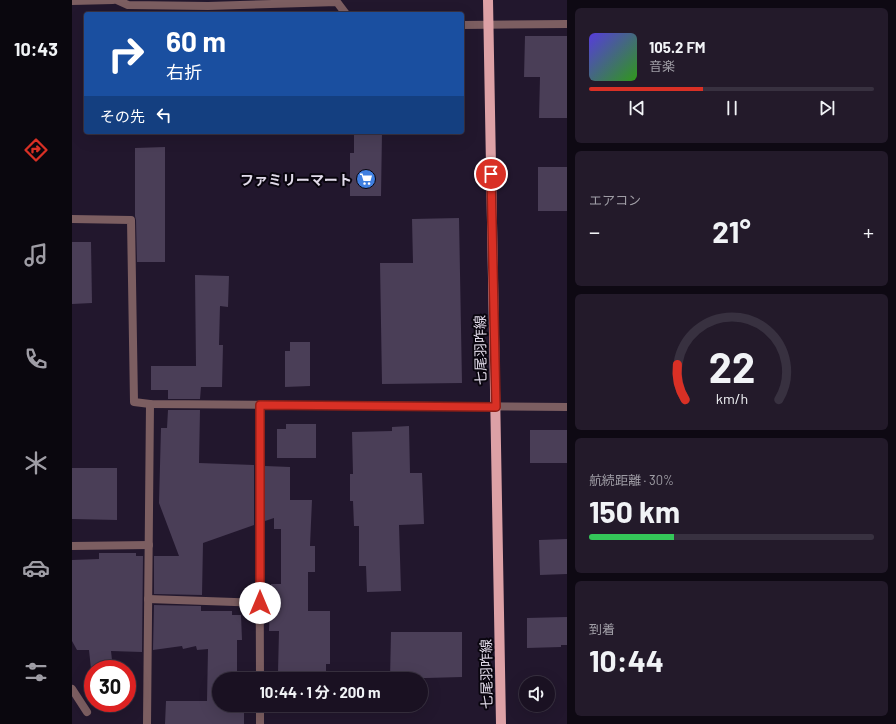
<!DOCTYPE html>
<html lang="ja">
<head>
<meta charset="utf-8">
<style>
	:root { --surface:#1a1122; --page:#231a2a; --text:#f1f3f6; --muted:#9f9da5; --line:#383140; --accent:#d93025 }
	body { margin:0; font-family:Barlow,"Noto Sans JP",sans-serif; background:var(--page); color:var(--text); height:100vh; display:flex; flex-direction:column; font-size:15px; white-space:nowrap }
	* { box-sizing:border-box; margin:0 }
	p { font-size:13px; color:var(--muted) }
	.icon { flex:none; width:22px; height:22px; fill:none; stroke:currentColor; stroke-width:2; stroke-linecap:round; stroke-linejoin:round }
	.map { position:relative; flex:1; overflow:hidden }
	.panel { display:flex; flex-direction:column; gap:8px; padding:8px; background:#0e0913; width:329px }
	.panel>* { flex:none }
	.hud { position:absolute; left:12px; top:12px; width:380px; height:122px; border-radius:4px; box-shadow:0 4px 16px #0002,0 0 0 1px var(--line); background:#1a4fa0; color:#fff; overflow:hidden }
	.controls { position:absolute; left:447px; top:676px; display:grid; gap:8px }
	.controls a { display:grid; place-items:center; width:36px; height:36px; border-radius:50%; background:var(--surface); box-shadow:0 4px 16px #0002,0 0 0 1px var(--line); font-size:20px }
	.speed { position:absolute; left:12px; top:660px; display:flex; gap:8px; font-size:20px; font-weight:700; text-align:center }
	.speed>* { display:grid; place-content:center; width:52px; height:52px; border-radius:50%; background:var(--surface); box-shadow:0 4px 16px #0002,0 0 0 1px var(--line); line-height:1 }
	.speed .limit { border:6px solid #d22; background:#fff; color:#111 }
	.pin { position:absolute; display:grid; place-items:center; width:34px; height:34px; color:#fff; margin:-17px; border:2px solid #fff; border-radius:50%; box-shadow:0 1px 4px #0007 }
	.me { position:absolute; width:44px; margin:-22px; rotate:0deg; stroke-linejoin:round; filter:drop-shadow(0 0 3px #0008) }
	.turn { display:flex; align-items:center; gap:14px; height:84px; padding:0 16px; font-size:18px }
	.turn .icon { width:52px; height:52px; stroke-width:2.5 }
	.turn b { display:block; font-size:28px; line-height:34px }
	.then { display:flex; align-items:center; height:38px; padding:0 16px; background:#0003; gap:8px; font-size:15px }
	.big { font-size:30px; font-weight:700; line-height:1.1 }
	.panel .widget { flex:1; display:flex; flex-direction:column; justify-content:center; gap:6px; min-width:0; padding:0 14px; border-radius:6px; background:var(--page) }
	.panel .dial { align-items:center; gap:0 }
	.dial svg { height:104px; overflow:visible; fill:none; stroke:var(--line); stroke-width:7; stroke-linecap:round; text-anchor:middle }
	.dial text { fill:var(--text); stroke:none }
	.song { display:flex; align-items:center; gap:12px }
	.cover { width:48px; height:48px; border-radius:6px; background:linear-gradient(135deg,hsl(250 70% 55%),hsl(110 70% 35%)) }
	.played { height:4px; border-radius:2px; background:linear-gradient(90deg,var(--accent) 40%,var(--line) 40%) }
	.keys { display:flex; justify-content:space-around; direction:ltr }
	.heat { display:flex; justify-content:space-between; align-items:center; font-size:22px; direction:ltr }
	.charge { height:6px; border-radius:3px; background:linear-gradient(90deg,#34c759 30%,var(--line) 0) }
	.trip { position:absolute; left:140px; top:672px; width:216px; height:40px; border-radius:20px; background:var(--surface); box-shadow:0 4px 16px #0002,0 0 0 1px var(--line); font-weight:700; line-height:40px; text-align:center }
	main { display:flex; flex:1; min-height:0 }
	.menu { display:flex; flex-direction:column; width:72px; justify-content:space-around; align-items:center; background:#0a070e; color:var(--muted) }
	.menu .icon { width:28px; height:28px }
	.menu .current { color:var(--accent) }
	.menu b { font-size:18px; color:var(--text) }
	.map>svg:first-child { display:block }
	.building { fill:#4a3e57 }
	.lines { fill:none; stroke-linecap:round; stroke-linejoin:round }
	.street { stroke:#7c5e61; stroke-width:8 }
	.primary { stroke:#dda1a6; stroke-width:10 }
	.route-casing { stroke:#8d1f18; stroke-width:10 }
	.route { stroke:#d93025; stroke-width:7 }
	.labels { text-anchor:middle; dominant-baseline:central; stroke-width:4; stroke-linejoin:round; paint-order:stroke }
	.poi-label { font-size:14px; font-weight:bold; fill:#e1dae9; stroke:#09050e; text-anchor:end }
	.street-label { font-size:14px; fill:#e1dae9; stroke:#09050e }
</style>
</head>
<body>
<main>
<nav class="menu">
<b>10:43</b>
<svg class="icon current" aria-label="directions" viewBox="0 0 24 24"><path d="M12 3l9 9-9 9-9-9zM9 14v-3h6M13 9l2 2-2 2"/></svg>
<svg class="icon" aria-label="music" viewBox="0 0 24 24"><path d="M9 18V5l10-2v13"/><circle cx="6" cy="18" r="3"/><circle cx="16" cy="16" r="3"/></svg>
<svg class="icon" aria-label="phone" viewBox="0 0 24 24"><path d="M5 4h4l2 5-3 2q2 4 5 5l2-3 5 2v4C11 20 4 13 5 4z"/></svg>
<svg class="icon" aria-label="climate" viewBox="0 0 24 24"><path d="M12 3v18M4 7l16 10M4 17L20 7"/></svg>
<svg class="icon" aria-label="car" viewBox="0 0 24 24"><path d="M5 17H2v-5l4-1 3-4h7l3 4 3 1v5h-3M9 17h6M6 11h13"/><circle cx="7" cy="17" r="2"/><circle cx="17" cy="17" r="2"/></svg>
<svg class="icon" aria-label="filters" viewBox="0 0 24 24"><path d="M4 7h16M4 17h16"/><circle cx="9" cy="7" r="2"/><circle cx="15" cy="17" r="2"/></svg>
</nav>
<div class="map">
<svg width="495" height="724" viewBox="0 0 495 724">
	<rect width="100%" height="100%" fill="#22172d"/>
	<g class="building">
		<path d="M 453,36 L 495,36 L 495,118 L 467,118 L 468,77 L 452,77 Z"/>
		<path d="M 282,132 L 310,132 L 309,196 L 278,196 L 278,153 L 282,153 Z"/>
		<path d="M 93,147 L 93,262 L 65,262 L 64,220 L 63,216 L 63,148 Z"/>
		<rect x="466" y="167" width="29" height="44"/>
		<path d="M 387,218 L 390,383 L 310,384 L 308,263 L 341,263 L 340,219 Z"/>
		<path d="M 0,242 L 19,242 L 20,303 L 0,304 Z"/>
		<path d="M 123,275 L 157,276 L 156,307 L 148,306 L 147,345 L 151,345 L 150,387 L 129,387 L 128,399 L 96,399 L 96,390 L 79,390 L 79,366 L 124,366 Z"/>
		<path d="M 218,342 L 238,342 L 238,386 L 213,387 L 213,351 L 218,351 Z"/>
		<path d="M 96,410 L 128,410 L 127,463 L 182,465 L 182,525 L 131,543 L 130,595 L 82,594 L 82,556 L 107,556 L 87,503 L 89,428 L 95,428 Z"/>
		<path d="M 214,424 L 244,424 L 244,458 L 205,458 L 205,429 L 214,429 Z"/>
		<path d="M 337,426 L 338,473 L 350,473 L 352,524 L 327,525 L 329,591 L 295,592 L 294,566 L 287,566 L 287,526 L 282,526 L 281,501 L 278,501 L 278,474 L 281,474 L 280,432 L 320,431 L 320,427 Z"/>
		<rect x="458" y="430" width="37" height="33"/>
		<path d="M 193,466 L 218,467 L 218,500 L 240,500 L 238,546 L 243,546 L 243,572 L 236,572 L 236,611 L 258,611 L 258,664 L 254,664 L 254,679 L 201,679 L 201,672 L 206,672 L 207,631 L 197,631 L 199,584 L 209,584 L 209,529 L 202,529 L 202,518 L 193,521 Z"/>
		<path d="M 0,468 L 45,468 L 45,520 L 0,519 Z"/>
		<path d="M 495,539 L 495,574 L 468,575 L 467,540 Z"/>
		<path d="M 27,553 L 64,553 L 64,556 L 71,556 L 70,652 L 39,651 L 41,669 L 19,669 L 17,650 L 5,650 L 0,641 L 0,560 L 27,559 Z"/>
		<path d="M 82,605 L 129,606 L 129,611 L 160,611 L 160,615 L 169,615 L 170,640 L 165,640 L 165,679 L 147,679 L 147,705 L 172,705 L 172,724 L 93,724 L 94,701 L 135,701 L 136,649 L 125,650 L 124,646 L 111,649 L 110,646 L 81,650 Z"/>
		<path d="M 495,617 L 495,645 L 489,645 L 489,647 L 455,648 L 455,618 Z"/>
		<path d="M 319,632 L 390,632 L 390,677 L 318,679 Z"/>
	</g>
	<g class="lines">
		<g class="street">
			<path d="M 45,0 L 56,5 L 136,6 L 265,2 L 274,14"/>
			<path d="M 0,1 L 41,0"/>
			<path d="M 390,25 L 495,24"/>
			<path d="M 0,219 L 59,220 L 62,402 L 78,404 L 495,407"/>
			<path d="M 187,405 L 188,679"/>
			<path d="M 0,546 L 77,545"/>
			<path d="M 76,599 L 188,603"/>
			<path d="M 0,689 L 15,712"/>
			<path d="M 188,705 L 188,724"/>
			<path d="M 75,724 L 78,404"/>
		</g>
		<path class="primary" d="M 416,0 L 429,724"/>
	</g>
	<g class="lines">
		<g class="route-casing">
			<path id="route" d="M 188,603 L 188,405 L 424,407 L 419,174"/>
		</g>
		<use href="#route" class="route"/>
	</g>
	<defs>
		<g id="supermarket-disc" transform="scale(1)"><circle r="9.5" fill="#3f7fe0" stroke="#09050e"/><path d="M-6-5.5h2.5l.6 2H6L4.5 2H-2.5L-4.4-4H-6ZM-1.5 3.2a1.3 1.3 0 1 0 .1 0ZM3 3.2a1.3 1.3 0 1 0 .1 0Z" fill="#fff"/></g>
	</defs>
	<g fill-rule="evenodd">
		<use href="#supermarket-disc" x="294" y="179"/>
	</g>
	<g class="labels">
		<g class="poi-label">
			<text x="280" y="179">ファミリーマート</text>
		</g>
		<g class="street-label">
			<text transform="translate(408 350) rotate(-91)">七尾羽咋線</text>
			<text transform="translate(414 674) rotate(-91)">七尾羽咋線</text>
		</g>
	</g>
</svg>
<div class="controls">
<a><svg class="icon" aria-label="sound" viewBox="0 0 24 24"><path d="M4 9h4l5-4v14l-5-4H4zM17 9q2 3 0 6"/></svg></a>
</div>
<div class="speed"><div class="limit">30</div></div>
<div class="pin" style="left:419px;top:174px;background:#d93025"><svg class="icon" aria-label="arrive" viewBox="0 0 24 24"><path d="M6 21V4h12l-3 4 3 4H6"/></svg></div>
<svg class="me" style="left:188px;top:603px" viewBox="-20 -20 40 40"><circle r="19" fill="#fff"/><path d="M0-13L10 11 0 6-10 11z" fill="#d93025"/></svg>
<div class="trip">10:44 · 1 分 · 200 m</div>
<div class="hud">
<div class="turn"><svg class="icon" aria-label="right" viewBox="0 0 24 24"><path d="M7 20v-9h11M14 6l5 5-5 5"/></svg><div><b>60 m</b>右折</div></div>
<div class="then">その先<svg class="icon" aria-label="left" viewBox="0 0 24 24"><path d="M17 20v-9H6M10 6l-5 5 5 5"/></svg></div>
</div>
</div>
<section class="panel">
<div class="widget">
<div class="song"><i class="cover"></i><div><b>105.2 FM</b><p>音楽</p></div></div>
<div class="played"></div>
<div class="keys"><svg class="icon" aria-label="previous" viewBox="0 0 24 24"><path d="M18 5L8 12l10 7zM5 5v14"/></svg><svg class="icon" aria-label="pause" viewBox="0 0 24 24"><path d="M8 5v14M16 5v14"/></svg><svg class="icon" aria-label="next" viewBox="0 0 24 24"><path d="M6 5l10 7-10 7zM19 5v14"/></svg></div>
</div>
<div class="widget"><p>エアコン</p>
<div class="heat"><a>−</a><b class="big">21°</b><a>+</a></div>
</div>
<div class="widget dial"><svg viewBox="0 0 100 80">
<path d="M14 69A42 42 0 1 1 86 69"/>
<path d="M14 69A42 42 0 0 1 8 42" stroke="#d93025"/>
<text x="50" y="56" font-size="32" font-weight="700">22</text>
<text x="50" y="72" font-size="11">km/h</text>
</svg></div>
<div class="widget"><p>航続距離 · 30%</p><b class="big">150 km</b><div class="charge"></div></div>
<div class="widget"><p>到着</p><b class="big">10:44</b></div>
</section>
</main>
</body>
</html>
